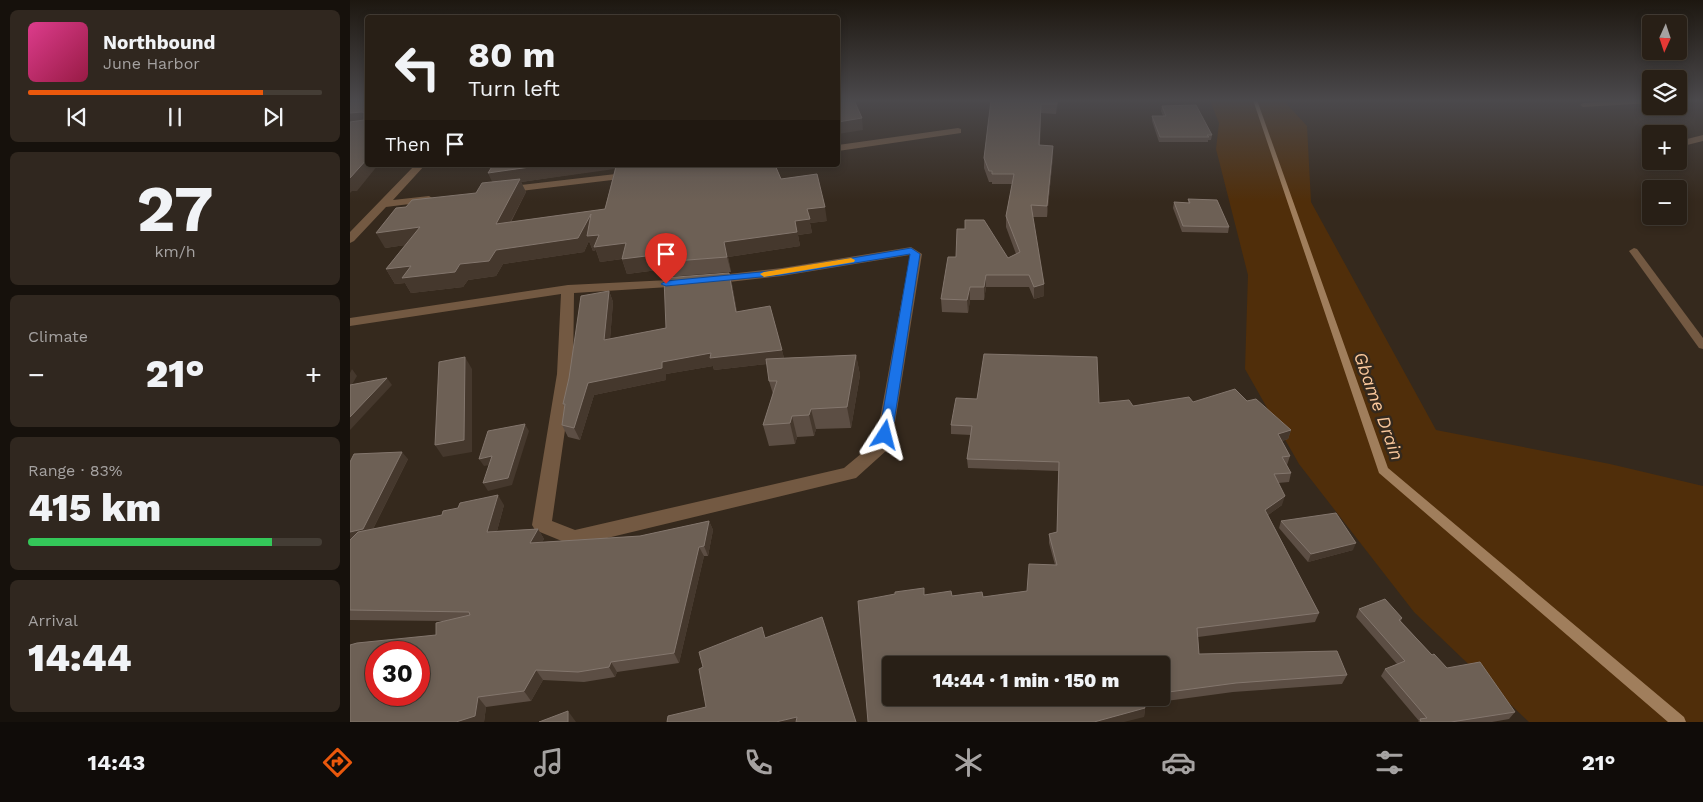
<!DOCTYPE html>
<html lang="en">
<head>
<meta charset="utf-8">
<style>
	:root { --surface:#281f16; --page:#30271f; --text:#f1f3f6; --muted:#a5a2a1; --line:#443d35; --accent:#ea580c }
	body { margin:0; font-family:"Work Sans",sans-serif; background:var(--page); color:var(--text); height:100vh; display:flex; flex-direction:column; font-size:19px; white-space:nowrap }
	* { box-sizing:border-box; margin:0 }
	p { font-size:16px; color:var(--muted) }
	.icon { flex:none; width:28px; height:28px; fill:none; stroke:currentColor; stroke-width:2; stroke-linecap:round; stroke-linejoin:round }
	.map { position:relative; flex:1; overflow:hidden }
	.panel { display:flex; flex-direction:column; gap:10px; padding:10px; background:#16110c; width:350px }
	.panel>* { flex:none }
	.top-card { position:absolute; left:15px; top:15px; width:475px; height:152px; border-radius:5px; box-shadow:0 2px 8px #0003,0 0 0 1px var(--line); background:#281f16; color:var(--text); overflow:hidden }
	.needle { width:32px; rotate:183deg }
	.fabs { position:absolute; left:1292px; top:15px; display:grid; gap:10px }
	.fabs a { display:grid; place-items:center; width:45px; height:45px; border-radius:5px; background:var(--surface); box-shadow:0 2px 8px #0003,0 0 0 1px var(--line); font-size:25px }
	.speed { position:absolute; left:15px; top:641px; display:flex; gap:10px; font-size:25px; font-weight:700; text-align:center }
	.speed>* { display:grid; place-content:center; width:65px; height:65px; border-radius:50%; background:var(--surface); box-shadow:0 2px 8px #0003,0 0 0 1px var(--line); line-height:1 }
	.speed .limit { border:8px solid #d22; background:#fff; color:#111 }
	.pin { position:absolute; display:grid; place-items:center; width:42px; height:42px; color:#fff; margin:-51px -21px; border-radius:50% 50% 50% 0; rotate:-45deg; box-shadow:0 0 5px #0007 }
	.pin .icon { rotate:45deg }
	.me { position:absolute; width:55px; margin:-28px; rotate:9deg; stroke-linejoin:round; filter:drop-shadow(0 0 4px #0008) }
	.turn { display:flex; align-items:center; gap:18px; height:105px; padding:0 20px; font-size:22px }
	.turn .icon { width:65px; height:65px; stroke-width:2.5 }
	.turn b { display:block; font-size:35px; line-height:42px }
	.then { display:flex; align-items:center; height:48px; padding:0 20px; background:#0003; gap:10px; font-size:19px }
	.big { font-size:38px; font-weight:800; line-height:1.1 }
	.panel .tile { flex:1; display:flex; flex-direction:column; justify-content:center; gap:8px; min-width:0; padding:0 18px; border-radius:8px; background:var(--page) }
	.panel .dial { align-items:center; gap:0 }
	.dial b { font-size:65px; line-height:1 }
	.song { display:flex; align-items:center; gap:15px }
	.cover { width:60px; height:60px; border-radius:8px; background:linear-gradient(135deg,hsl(330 70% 55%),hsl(340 70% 35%)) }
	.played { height:5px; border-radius:2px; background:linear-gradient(90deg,var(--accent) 80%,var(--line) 80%) }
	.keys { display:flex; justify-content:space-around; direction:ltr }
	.heat { display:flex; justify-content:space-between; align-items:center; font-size:28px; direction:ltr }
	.charge { height:8px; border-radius:4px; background:linear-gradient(90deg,#34c759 83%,var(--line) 0) }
	.trip { position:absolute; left:532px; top:656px; width:288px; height:50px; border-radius:5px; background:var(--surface); box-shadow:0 2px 8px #0003,0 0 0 1px var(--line); font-weight:800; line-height:50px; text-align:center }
	.tab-bar { display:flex; height:80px; justify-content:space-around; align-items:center; background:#100c09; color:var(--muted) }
	.tab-bar .icon { width:35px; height:35px }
	.tab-bar .current { color:var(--accent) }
	.tab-bar b { font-size:22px; color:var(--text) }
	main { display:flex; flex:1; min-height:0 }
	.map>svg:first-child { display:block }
	.green { fill:#502e0a }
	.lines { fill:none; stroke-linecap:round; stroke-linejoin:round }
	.stream { fill:#a07e5c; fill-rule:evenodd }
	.lane { fill:#735942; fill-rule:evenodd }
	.street { fill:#735942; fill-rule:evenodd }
	.wall { fill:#5c4e44; fill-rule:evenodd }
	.shaded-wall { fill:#45382d }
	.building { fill:#6d6055; stroke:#83766d; fill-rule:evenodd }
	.route { fill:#1a73e8; stroke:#114b97 }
	.slow { fill:#f59e0b }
	.labels { text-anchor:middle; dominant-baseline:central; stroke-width:5; stroke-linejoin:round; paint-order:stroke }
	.water-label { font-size:18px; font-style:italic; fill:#fbc89c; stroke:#35291d }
</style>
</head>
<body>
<main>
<section class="panel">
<div class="tile">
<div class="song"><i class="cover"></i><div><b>Northbound</b><p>June Harbor</p></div></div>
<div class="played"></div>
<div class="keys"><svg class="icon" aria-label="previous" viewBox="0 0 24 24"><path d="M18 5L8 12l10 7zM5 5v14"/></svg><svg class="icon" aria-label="pause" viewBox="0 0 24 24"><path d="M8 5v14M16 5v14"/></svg><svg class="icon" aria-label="next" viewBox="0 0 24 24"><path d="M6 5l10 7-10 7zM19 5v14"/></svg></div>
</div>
<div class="tile dial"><b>27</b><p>km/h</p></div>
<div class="tile"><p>Climate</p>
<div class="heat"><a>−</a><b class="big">21°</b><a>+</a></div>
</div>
<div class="tile"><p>Range · 83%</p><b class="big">415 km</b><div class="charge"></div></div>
<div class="tile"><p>Arrival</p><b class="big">14:44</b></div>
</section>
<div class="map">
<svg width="1353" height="722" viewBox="0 0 1353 722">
	<rect width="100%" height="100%" fill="#35291d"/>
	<path class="green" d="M 863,100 L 933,100 L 957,126 L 961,202 L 1086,430 L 1260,464 L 1353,486 L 1353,722 L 1179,722 L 1064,612 L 949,464 L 895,369 L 898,275 L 866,149 L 869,123 L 861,103 Z"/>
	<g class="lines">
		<path class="stream" d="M 903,100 L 907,100 L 1038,468 L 1334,717 L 1336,722 L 1318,722 L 1029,473 Z"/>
		<g class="lane">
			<path d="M 1281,100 L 1301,100 L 1301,103 L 1233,107 L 1230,105 L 1233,103 Z"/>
			<path d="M 1284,248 L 1287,249 L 1353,338 L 1353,349 L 1349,348 L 1279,251 Z"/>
		</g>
		<g class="street">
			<path d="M 608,128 L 611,129 L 611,133 L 488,151 L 488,145 Z"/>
			<path d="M 1353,135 L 1353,141 L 1329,147 L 1329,141 Z"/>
			<path d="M 65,165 L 75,165 L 43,200 L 79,196 L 84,199 L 83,201 L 36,207 L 4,241 L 0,243 L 0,232 Z"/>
			<path d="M 283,172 L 288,175 L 287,177 L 154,193 L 149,190 L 154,187 Z"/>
			<path d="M 561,247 L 572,254 L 543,435 L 537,450 L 506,478 L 224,546 L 185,530 L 182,525 L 207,374 L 211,294 L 0,326 L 0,318 L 218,285 L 340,279 L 341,282 L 335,286 L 224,293 L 223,374 L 202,521 L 225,530 L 494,468 L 524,443 L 527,435 L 560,255 L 432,276 L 361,284 L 355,280 L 361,276 L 432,268 Z"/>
		</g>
	</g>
	<g class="wall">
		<path d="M 641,100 L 708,100 L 706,114 L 691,113 L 690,145 L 703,156 L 697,217 L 682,217 L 694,284 L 694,296 L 684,299 L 679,287 L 636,287 L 634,300 L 620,300 L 618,313 L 592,312 L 591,299 L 658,258 L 666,254 L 656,227 L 656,216 L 662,184 L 642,184 L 642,182 L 639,182 L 634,168 L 634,158 Z"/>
		<path d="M 812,106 L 862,135 L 861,140 L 858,140 L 858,142 L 809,142 L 802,121 L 802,116 L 813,116 L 811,111 Z"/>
		<path d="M 143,165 L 425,165 L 431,179 L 477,221 L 460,223 L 462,233 L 448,235 L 450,246 L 378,257 L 381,272 L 317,277 L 315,269 L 277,274 L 272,259 L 250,262 L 246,250 L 243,251 L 239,241 L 234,252 L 153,264 L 146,276 L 118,280 L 113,287 L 61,293 L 55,283 L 45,284 L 36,269 L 55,245 L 35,248 L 56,207 L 126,193 L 143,182 ZM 265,168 L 255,209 L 161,222 L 176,192 L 171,182 Z"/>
		<path d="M 838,199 L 879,227 L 878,233 L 832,232 L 823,208 L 824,202 L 838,203 Z"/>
		<path d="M 379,273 L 382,284 L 387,312 L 420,306 L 434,358 L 506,355 L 510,375 L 501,428 L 466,429 L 464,436 L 447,437 L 445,444 L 419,446 L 413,425 L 423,394 L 419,381 L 417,364 L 364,370 L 363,366 L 316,374 L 316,380 L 244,395 L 230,440 L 218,437 L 212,425 L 215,408 L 213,404 L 259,291 L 263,302 L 260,339 L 316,328 Z"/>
		<path d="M 897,401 L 941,430 L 938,439 L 932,441 L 940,456 L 937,465 L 941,473 L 939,482 L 928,483 L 932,505 L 918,515 L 969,613 L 965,622 L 848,637 L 849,654 L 997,675 L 992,684 L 883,692 L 794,704 L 795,708 L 794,717 L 518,722 L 574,588 L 574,595 L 633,597 L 677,591 L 705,565 L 699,543 L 699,534 L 707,532 L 708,471 L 618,468 L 617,459 L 621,435 L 601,434 L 601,425 L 749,403 L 783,406 L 843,402 ZM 811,665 L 811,698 L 541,698 Z"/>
		<path d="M 58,459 L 23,529 L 154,505 L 147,531 L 188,529 L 194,539 L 192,542 L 290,536 L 359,521 L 363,530 L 358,556 L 354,556 L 329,663 L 267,672 L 265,677 L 234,682 L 193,680 L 181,701 L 136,707 L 134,722 L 0,722 L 86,635 L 95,621 L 0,620 L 0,462 Z"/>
		<path d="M 931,521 L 1003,550 L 958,562 L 929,528 Z"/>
		<path d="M 1009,609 L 1052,618 L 1051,621 L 1082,655 L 1097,668 L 1165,712 L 1159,719 L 1142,722 L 1068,722 L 1069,721 L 1031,676 L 1035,669 L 1047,664 L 1006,617 Z"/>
	</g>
	<g class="shaded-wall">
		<path d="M 12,112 L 18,122 L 0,124 L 0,113 Z"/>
		<path d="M 512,118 L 513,130 L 488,134 L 488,122 Z"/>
		<path d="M 703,146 L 703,156 L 697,217 L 697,206 Z"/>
		<path d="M 18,158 L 18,165 L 28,165 L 7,191 L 2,191 L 0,193 L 0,178 Z"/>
		<path d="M 194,165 L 317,165 L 272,168 L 171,182 L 176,192 L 152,238 L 146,224 L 144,186 L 138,173 Z"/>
		<path d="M 475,207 L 477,221 L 460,223 L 462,233 L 448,235 L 450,246 L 378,257 L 381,272 L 377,257 L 374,242 L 445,221 L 457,209 Z"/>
		<path d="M 241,214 L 249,235 L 312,254 L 312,262 L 315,269 L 277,274 L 272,259 L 250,262 L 246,250 L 243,251 L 239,241 L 234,252 L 153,264 L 146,276 L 118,280 L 113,287 L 61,293 L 55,283 L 45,284 L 36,269 L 61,266 L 110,264 L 146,250 Z"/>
		<path d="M 70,227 L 77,242 L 35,248 L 26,233 Z"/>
		<path d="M 379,273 L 382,284 L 389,324 L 386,312 Z"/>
		<path d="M 636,275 L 636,287 L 634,300 L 634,287 Z"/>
		<path d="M 694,284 L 694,296 L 684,299 L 684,287 Z"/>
		<path d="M 620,287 L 620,300 L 618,313 L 617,300 Z"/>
		<path d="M 259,291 L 263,302 L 259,352 L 254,340 Z"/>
		<path d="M 432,350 L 435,362 L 364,370 L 363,366 L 316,374 L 316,380 L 244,395 L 230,440 L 224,428 L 238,383 L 312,362 L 361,353 Z"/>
		<path d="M 506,355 L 510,375 L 501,428 L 497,407 Z"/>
		<path d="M 115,357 L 122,369 L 122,452 L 93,457 L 85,445 Z"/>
		<path d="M 2,369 L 7,376 L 0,388 L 0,373 Z"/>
		<path d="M 37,378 L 42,385 L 0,430 L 0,417 Z"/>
		<path d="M 461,409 L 466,429 L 464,436 L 459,415 Z"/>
		<path d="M 442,416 L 447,437 L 445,444 L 440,423 Z"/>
		<path d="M 175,424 L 179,431 L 162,485 L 138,491 L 133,483 Z"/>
		<path d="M 941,430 L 938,439 L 926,443 L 928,434 Z"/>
		<path d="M 52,452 L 58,459 L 19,537 L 0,542 L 0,532 Z"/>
		<path d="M 142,456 L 146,464 L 134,466 L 129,459 Z"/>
		<path d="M 148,495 L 154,505 L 144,542 L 137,532 Z"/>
		<path d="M 935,496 L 932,505 L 912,519 L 915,510 Z"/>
		<path d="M 359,521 L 363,530 L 358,556 L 354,546 Z"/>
		<path d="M 188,529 L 194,539 L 186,553 L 180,543 Z"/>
		<path d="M 1006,543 L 1003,550 L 958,562 L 961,554 Z"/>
		<path d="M 349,547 L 354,556 L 329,663 L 324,653 Z"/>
		<path d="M 261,662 L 267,672 L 265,677 L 259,667 Z"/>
		<path d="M 186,670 L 193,680 L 181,701 L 174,691 Z"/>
		<path d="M 128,697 L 136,707 L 134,722 L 106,722 Z"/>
		<path d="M 795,708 L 794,717 L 774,722 L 744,722 Z"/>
		<path d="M 218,711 L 226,722 L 218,722 Z"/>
		<path d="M 447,717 L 449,722 L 426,722 Z"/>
	</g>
	<g class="building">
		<path d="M 0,100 L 18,100 L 18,158 L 0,178 L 0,122 L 14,120 L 14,113 L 12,112 L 0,113 Z"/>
		<path d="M 488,100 L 504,100 L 512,118 L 488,122 Z"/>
		<path d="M 641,100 L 707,100 L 707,104 L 691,104 L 689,145 L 703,146 L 697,206 L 681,205 L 694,284 L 684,287 L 679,275 L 636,275 L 634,287 L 620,287 L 617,300 L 591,299 L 598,257 L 606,257 L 607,229 L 615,229 L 615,220 L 634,220 L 658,258 L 670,252 L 656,216 L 664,174 L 642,174 L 642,171 L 639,171 L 634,158 Z"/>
		<path d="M 846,105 L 862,135 L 857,135 L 859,137 L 810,137 L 802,116 L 816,116 L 812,106 Z"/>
		<path d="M 143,165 L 194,165 L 138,173 Z"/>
		<path d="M 287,165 L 425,165 L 431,179 L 467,174 L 475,207 L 457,209 L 460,219 L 445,221 L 447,232 L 374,242 L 377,257 L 312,262 L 312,254 L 272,259 L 276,243 L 244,247 L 249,235 L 237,236 L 241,214 L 228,238 L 146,250 L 139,261 L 110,264 L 105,272 L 52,278 L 61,266 L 36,269 L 70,227 L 26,233 L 46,208 L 56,207 L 62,200 L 126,193 L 132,183 L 170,179 L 146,224 L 255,209 L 266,167 Z"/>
		<path d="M 838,199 L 867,200 L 879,227 L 833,226 L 824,202 L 840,203 Z"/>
		<path d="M 379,273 L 386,312 L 420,306 L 432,350 L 360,358 L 361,353 L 312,362 L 312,368 L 238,383 L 224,428 L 212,425 L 215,404 L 213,404 L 219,378 L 231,296 L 259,291 L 254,340 L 316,328 L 314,278 Z"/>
		<path d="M 634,354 L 747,357 L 749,403 L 779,400 L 783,406 L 839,397 L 843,402 L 885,389 L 897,401 L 906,399 L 941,430 L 928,434 L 940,456 L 932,457 L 941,473 L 924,474 L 935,496 L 915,510 L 969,613 L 847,628 L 849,654 L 987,651 L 997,675 L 886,683 L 811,693 L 811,665 L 541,665 L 541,698 L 791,698 L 795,708 L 744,722 L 518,722 L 508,601 L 545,594 L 545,592 L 574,588 L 574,595 L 601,591 L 602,596 L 632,592 L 633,597 L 677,591 L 679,564 L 707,565 L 699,534 L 707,532 L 709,462 L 617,459 L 622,426 L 601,425 L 606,398 L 627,399 Z"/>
		<path d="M 506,355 L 497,407 L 461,409 L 459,415 L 442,416 L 440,423 L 413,425 L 427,381 L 419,381 L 416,359 Z"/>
		<path d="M 115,357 L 114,440 L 85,445 L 89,362 Z"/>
		<path d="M 37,378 L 0,417 L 0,385 Z"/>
		<path d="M 175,424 L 158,478 L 133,483 L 142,456 L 129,459 L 138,431 Z"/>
		<path d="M 52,452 L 13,529 L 0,532 L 0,462 L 4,454 Z"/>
		<path d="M 148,495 L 137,532 L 188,529 L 180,543 L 290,536 L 359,521 L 354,546 L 349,547 L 324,653 L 261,662 L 259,667 L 228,672 L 186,670 L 174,691 L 128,697 L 125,716 L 106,722 L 0,722 L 0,645 L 7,643 L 86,635 L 86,623 L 120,615 L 119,612 L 0,610 L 0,540 L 8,532 L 92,515 L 93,511 L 108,508 L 110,503 ZM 26,652 L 69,652 L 69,695 L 26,695 Z"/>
		<path d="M 986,513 L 1006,543 L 961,554 L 931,521 Z"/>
		<path d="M 1035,599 L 1052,618 L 1049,620 L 1082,655 L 1084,654 L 1097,668 L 1130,662 L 1165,712 L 1101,722 L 1071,722 L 1070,719 L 1077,718 L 1035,669 L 1055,661 L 1009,609 Z"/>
		<path d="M 472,617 L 506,722 L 446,722 L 447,717 L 426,722 L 317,722 L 318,716 L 356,707 L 349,669 L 353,667 L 349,652 L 412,627 L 415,638 Z"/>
		<path d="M 218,711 L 218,722 L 189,722 Z"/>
	</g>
	<linearGradient id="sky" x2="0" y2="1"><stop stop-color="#1d1710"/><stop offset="0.5" stop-color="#4b494c"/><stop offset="1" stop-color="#4b494c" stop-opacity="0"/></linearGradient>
	<rect width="1353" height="201" fill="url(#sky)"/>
	<path class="route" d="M 561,248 L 570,254 L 542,435 L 540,438 L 531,438 L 529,435 L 560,254 L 432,275 L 316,286 L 311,284 L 316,281 L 432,270 Z"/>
	<path class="slow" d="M 501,258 L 505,260 L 504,262 L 414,277 L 410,274 L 414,272 Z"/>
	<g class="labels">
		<g class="water-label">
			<text transform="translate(1029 406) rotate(70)">Gbame Drain</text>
		</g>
	</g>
</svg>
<div class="fabs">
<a><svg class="needle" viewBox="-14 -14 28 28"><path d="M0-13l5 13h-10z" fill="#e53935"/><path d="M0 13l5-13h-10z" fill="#a5a2a1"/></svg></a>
<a><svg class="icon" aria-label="layers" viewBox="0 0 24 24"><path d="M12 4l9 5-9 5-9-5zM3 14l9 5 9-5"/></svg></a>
<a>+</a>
<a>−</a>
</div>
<div class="speed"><div class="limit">30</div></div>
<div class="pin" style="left:316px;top:284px;background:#d93025"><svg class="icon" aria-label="arrive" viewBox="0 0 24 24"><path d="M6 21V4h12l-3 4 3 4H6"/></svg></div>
<svg class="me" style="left:535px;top:435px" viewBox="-20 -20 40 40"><path d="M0-17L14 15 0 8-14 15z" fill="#1a73e8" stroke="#fff" stroke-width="4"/></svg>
<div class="trip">14:44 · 1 min · 150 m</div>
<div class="top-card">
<div class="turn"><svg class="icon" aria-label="left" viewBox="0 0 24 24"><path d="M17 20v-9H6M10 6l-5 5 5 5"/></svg><div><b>80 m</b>Turn left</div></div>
<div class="then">Then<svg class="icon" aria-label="arrive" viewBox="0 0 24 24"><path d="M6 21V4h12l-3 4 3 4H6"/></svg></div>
</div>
</div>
</main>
<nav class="tab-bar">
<b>14:43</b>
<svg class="icon current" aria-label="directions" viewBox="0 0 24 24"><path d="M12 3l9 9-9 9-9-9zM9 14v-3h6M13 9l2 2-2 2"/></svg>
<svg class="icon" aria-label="music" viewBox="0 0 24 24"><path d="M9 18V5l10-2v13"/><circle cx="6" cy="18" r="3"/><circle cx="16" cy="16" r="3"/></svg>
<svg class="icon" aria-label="phone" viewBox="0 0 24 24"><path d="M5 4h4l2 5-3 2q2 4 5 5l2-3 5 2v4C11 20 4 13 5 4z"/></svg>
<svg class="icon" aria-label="climate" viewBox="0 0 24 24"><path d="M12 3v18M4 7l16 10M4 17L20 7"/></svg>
<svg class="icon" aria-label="car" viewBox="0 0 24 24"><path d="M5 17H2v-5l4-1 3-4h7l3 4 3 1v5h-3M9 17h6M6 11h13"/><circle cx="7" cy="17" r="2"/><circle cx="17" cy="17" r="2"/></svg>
<svg class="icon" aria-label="filters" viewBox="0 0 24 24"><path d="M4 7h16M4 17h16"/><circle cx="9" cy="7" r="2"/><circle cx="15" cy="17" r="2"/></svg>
<b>21°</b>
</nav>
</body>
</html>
